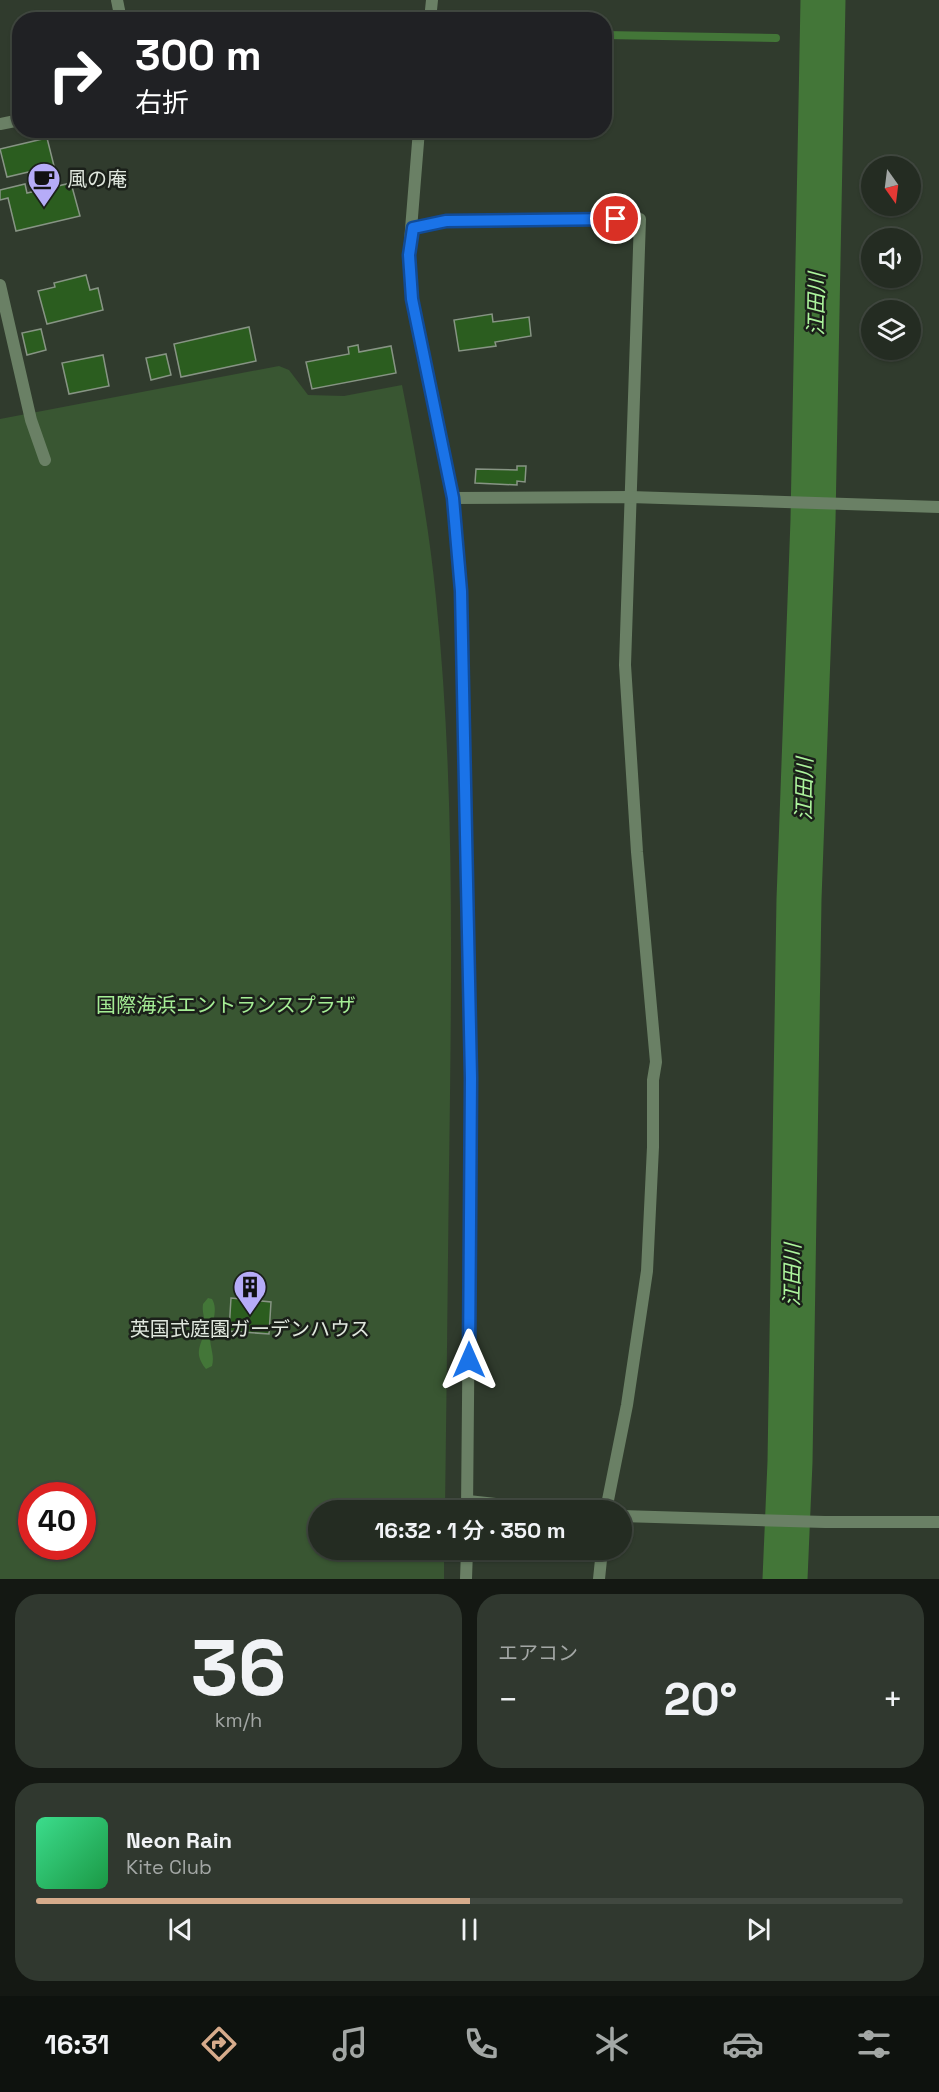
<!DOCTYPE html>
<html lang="ja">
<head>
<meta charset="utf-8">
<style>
	:root { --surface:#242c22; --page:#30382f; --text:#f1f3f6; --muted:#a3a7a5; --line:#414840; --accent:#d6ab8b }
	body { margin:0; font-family:"Space Grotesk","Noto Sans JP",sans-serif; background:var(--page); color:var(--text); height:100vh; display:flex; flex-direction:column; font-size:22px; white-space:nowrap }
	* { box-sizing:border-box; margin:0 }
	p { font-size:20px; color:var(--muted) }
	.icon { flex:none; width:33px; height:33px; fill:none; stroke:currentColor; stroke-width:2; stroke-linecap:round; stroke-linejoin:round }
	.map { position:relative; height:1579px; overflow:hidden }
	.side { display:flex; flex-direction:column; gap:15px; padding:15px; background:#141813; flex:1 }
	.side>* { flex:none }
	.guide { position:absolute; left:12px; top:12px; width:600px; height:126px; border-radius:24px; box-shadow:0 2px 4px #0004,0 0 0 2px var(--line); background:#202124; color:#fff; overflow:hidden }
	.needle { width:39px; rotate:166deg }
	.tools { position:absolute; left:861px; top:156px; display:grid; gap:12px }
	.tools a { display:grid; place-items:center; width:60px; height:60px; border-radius:50%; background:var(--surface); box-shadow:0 2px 4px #0004,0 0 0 2px var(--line); font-size:30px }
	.speed { position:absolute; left:18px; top:1482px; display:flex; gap:12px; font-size:30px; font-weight:700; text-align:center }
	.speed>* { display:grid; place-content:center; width:78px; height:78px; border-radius:50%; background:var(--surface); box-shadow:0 2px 4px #0004,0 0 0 2px var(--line); line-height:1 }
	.speed .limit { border:9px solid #d22; background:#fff; color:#111 }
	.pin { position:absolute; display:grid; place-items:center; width:51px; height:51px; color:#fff; margin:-26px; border:3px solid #fff; border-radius:50%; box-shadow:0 2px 6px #0007 }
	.me { position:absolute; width:66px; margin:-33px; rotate:0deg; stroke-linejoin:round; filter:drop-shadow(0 0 4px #0008) }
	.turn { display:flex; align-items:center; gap:21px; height:126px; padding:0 24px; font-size:27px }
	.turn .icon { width:78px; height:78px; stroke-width:2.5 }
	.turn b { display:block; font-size:42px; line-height:51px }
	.big { font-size:45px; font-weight:600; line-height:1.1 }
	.side .tile { flex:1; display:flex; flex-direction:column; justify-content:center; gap:9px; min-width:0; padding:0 21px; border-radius:24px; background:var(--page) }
	.side .dial { align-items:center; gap:0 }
	.dial b { font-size:78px; line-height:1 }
	.song { display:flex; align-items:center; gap:18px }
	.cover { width:72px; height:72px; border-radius:9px; background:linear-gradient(135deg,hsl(150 70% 55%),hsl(140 70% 35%)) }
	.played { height:6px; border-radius:3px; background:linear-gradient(90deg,var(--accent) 50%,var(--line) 50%) }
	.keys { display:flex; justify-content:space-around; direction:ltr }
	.heat { display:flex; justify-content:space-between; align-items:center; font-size:33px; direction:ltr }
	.side .tiles { flex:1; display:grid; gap:15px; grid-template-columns:1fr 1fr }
	.tile:last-child { grid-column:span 2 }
	.trip { position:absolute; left:308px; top:1500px; width:324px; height:60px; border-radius:30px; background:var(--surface); box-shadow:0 2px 4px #0004,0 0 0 2px var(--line); font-weight:600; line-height:60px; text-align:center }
	.tab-bar { display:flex; height:96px; justify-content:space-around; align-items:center; background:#0e120e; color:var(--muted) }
	.tab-bar .icon { width:42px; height:42px }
	.tab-bar .on { color:var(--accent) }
	.tab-bar b { font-size:27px; color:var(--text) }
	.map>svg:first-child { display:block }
	.green { fill:#395632; fill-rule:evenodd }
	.water { fill:#437638 }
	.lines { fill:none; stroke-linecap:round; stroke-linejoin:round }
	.stream { stroke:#437638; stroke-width:8 }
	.river { stroke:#437638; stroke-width:45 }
	.building { fill:#2b5d1f; stroke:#879484; stroke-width:1.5 }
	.minor { stroke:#6a8065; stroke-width:12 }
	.tertiary { stroke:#6a8065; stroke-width:12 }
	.route-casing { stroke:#114b97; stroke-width:15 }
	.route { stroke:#1a73e8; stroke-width:10 }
	.labels { text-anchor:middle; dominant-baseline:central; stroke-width:5; stroke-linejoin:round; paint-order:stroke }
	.poi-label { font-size:20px; fill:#e0e7de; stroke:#1b201a; text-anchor:start }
	.park-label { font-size:20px; fill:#a5ed95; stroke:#1b201a }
	.water-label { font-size:21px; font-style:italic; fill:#adf59d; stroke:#1b201a }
</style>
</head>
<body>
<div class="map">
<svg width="939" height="1579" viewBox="0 0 939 1579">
	<rect width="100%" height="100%" fill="#303b2d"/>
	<path class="green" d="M 279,366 L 289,370 L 308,395 L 344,396 L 402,385 C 416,456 429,526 436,598 C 453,764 452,930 450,1096 C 448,1234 447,1372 445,1510 L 318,1510 L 318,1550 L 444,1550 L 444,1579 L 0,1579 L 0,419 ZM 32,1496 L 82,1496 L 82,1546 L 32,1546 Z"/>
	<path class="water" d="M 208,1298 L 212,1299 C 219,1311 211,1324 210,1337 C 210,1348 215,1356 212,1366 L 206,1369 C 190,1349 206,1343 205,1323 C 204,1316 202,1311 203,1304 Z"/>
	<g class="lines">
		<path class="stream" d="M 604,35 L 776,38"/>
		<path class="river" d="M 785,1579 L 790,1462 L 799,899 L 813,520 L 823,0"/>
	</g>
	<g class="building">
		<path d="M 47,138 L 54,166 L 7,177 L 0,149 Z"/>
		<path d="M 71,183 L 80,216 L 16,231 L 8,198 L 0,200 L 0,190 L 25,184 L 27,193 Z"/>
		<path d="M 86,275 L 90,290 L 98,288 L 103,310 L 47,324 L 38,291 L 55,287 L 54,283 Z"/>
		<path d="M 492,314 L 493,322 L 529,317 L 531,336 L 495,342 L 496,346 L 459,351 L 454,320 Z"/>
		<path d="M 249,327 L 256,361 L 181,377 L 174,344 Z"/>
		<path d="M 41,329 L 46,350 L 27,355 L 22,333 Z"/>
		<path d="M 358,345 L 359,352 L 391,346 L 396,373 L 312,389 L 306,362 L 349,354 L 348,347 Z"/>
		<path d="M 166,354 L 171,375 L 151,380 L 146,358 Z"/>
		<path d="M 103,355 L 109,386 L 69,394 L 62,363 Z"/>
		<path d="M 517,466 L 526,466 L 525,482 L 517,481 L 517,485 L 475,483 L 476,469 L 517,470 Z"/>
		<path d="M 231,1298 L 271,1302 L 269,1334 L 229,1331 Z"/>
	</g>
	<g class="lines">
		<g class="minor">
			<path d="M 117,0 L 121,20"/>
			<path d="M 0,124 L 20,120"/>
			<path d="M 413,228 L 446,221 L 640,219 L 625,665 L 637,852 L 656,1062 L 653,1080 L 653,1147 L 647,1271 L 627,1405 L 606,1510"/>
			<path d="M 0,285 L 31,420 L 45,460"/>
			<path d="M 453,498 L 630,497 L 939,507"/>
			<path d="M 599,1579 L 602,1550"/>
		</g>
		<g class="tertiary">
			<path d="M 430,20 L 432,0"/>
			<path d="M 419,130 L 409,254 L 412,299 L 453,498 L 461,591 L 471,1079 L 467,1510"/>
			<path d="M 468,1501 L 553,1510"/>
			<path d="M 621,1516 L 825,1522 L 939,1522"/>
			<path d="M 466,1579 L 467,1550"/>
		</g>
	</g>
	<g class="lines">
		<g class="route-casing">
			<path id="route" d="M 469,1360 L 471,1078 L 461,591 L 453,498 L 412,299 L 409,255 L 413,228 L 446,221 L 616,219"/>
		</g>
		<use href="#route" class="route"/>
	</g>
	<defs>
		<g id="cafe-pin" transform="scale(1.725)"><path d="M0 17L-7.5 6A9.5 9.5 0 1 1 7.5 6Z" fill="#b6acf8" stroke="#1b201a"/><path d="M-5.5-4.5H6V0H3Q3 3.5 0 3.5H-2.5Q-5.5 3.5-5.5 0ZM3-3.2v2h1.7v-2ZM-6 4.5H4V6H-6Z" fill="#111"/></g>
		<g id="building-pin" transform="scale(1.725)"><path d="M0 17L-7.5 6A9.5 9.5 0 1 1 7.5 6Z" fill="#b6acf8" stroke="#1b201a"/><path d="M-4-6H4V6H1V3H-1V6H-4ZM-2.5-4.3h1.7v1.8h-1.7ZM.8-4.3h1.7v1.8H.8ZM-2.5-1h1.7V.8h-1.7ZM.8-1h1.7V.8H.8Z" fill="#111"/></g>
	</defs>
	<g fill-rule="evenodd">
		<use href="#cafe-pin" x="44" y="179"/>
		<use href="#building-pin" x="250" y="1287"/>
	</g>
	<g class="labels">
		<g class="poi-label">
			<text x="67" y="179">風の庵</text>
			<text x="250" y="1329" text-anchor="middle">英国式庭園ガーデンハウス</text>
		</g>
		<g class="park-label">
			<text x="226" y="1005">国際海浜エントランスプラザ</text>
		</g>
		<g class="water-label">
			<text transform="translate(816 304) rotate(-89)">江田川</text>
			<text transform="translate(804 789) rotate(-89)">江田川</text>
			<text transform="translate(792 1275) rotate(-89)">江田川</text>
		</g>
	</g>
</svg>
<div class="tools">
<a><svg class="needle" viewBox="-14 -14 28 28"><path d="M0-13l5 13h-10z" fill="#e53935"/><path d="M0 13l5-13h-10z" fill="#a3a7a5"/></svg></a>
<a><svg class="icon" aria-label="sound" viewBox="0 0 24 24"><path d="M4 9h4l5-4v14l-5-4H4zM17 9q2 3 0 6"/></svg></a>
<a><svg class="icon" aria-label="layers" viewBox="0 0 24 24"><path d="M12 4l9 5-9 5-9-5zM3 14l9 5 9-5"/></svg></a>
</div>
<div class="speed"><div class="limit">40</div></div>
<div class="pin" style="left:616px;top:219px;background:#d93025"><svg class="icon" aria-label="arrive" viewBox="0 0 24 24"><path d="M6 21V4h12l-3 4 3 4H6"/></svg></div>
<svg class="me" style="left:469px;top:1360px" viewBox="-20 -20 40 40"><path d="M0-17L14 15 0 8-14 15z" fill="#1a73e8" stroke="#fff" stroke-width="4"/></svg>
<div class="trip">16:32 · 1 分 · 350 m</div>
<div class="guide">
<div class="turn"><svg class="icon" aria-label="right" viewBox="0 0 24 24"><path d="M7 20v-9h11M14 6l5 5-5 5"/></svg><div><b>300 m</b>右折</div></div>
</div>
</div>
<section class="side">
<div class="tiles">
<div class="tile dial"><b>36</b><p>km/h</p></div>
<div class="tile"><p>エアコン</p>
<div class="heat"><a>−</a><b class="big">20°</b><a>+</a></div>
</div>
<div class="tile">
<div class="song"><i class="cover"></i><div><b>Neon Rain</b><p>Kite Club</p></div></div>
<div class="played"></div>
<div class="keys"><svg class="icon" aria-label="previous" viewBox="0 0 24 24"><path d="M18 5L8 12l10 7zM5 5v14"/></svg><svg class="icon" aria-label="pause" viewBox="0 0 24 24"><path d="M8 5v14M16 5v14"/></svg><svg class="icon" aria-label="next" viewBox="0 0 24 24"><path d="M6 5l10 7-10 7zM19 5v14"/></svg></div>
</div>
</div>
</section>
<nav class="tab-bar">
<b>16:31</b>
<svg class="icon on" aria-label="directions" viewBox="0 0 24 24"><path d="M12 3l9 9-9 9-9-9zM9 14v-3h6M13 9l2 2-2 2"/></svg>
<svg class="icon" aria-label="music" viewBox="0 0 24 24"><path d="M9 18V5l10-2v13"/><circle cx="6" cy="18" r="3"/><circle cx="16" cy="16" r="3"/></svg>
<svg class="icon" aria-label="phone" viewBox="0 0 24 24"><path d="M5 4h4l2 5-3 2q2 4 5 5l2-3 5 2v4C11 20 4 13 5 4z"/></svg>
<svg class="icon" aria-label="climate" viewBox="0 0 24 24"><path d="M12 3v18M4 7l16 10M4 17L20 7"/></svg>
<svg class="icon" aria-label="car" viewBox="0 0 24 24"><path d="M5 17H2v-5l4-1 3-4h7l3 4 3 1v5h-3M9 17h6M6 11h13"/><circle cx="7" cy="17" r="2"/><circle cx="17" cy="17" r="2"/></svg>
<svg class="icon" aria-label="filters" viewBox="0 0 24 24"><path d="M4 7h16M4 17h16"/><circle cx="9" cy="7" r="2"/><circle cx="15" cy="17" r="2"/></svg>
</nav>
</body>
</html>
